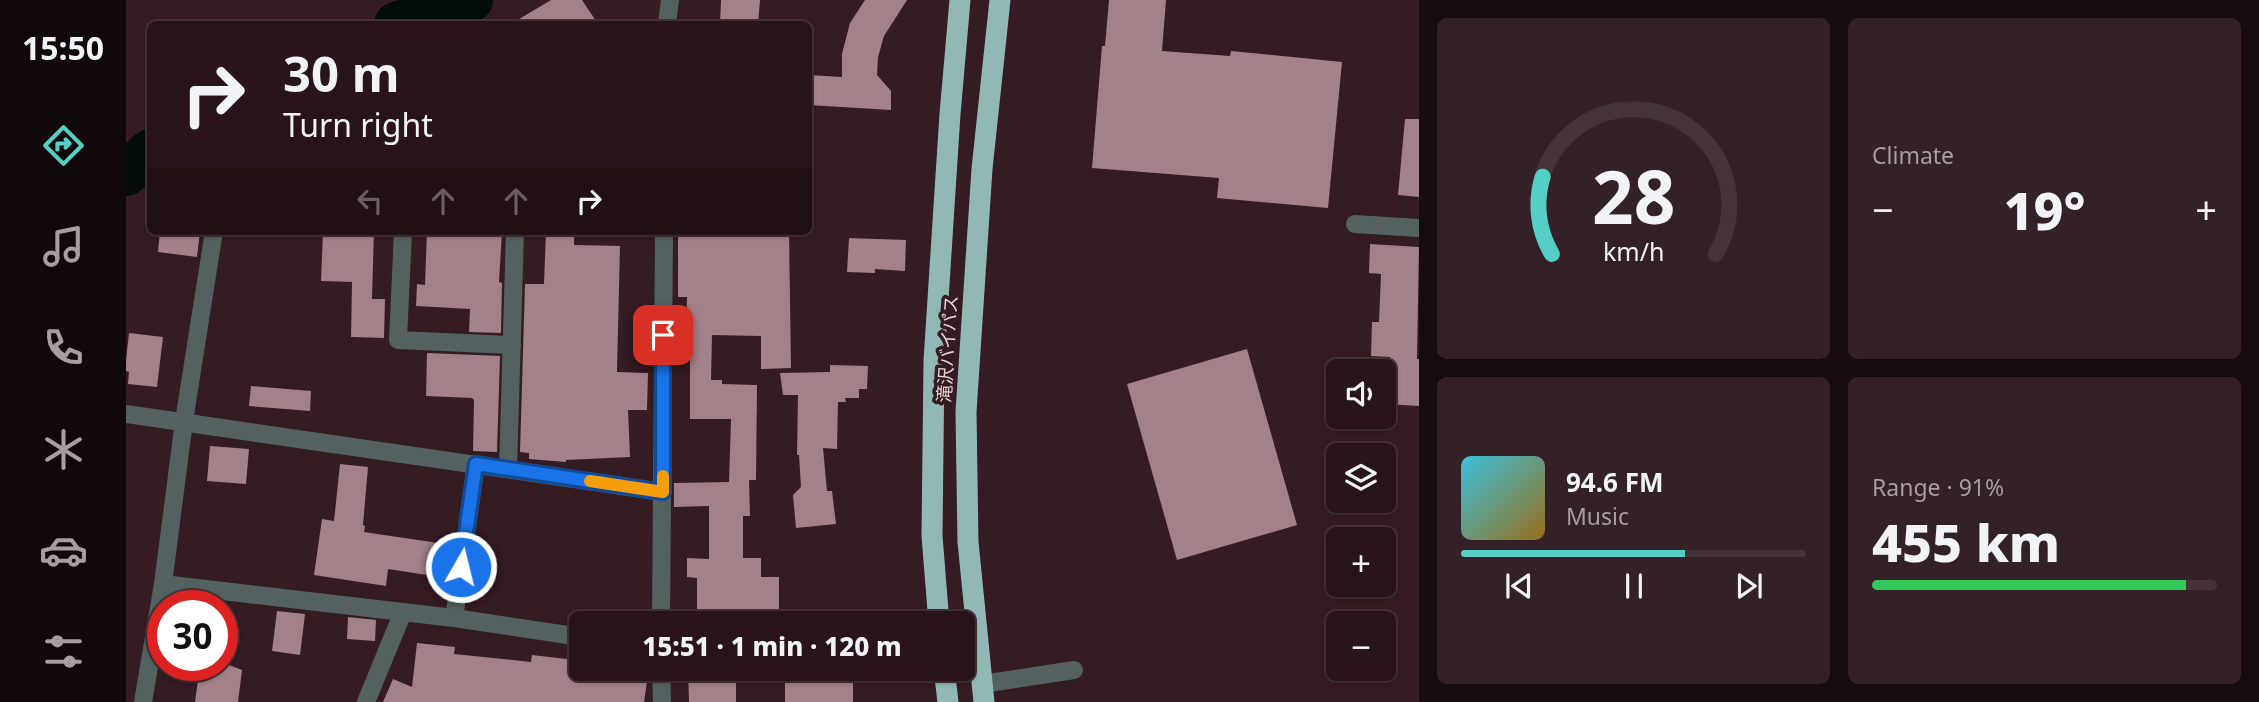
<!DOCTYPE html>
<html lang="en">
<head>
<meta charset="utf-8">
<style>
	:root { --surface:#28141a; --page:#342127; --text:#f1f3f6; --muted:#a59ea2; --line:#443339; --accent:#55cec5 }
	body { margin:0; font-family:"Noto Sans","Noto Sans JP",sans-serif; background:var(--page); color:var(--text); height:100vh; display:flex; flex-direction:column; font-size:26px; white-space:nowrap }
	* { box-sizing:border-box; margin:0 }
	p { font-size:23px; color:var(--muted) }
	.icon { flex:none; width:38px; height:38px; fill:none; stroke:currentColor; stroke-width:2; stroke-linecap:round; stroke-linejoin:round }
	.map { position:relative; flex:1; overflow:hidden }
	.sheet { display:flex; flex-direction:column; gap:18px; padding:18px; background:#160b0e; width:840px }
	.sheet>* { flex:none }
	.banner { position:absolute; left:21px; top:21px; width:665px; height:214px; border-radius:10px; box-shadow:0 2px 5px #0004,0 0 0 2px var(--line); background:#28141a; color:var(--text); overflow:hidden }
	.tools { position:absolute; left:1200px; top:359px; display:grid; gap:14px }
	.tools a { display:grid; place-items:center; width:70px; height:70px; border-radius:10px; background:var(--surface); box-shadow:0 2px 5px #0004,0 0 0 2px var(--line); font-size:35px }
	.speed { position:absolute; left:21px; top:590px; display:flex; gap:14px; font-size:35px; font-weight:700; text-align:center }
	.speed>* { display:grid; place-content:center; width:91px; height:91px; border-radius:50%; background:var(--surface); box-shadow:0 2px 5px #0004,0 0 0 2px var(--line); line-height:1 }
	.speed .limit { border:10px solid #d22; background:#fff; color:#111 }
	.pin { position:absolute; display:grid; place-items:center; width:60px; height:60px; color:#fff; margin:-30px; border-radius:14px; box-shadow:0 4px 10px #0006 }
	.me { position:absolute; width:77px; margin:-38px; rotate:8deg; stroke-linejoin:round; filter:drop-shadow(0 0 5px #0008) }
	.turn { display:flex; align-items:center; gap:24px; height:147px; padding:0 21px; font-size:32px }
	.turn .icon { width:91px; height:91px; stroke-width:2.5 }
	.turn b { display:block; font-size:49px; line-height:60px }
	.lanes { display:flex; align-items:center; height:66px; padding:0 21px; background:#0003; justify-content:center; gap:35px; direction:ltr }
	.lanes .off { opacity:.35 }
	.big { font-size:52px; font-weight:800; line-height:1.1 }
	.sheet .widget { flex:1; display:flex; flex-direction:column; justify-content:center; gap:10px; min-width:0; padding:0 24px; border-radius:10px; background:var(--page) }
	.sheet .dial { align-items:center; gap:0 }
	.dial svg { height:182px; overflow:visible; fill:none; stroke:var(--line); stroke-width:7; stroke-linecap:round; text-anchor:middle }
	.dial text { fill:var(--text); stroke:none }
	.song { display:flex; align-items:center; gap:21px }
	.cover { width:84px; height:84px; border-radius:10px; background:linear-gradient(135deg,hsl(190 70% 55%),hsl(40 70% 35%)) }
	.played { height:7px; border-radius:4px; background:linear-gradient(90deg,var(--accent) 65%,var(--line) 65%) }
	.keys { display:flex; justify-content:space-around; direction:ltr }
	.heat { display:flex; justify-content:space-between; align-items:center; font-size:38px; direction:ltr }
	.charge { height:10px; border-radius:5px; background:linear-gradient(90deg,#34c759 91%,var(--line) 0) }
	.sheet .tiles { flex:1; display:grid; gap:18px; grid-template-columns:repeat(2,1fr) }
	.trip { position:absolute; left:443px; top:611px; width:406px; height:70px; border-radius:10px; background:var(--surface); box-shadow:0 2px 5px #0004,0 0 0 2px var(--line); font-weight:800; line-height:70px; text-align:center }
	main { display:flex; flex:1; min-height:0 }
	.menu { display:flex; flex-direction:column; width:126px; justify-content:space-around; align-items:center; background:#10080a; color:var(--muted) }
	.menu .icon { width:49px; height:49px }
	.menu .on { color:var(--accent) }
	.menu b { font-size:32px; color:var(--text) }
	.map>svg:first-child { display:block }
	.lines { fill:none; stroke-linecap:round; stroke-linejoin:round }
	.river { stroke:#020c0b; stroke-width:44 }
	.building { fill:#a38188 }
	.street { stroke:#536260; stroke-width:18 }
	.highway { stroke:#91b8b4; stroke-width:21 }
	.route-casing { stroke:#114b97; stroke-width:18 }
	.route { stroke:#1a73e8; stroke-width:12 }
	.slow { stroke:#f59e0b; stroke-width:12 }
	.labels { text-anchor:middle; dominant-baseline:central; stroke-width:7; stroke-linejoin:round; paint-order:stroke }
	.street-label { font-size:18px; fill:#e7d5d8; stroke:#351b22 }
</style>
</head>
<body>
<main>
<nav class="menu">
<b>15:50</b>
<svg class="icon on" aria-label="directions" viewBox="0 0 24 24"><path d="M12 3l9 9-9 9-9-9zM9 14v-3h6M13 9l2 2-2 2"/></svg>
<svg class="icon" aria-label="music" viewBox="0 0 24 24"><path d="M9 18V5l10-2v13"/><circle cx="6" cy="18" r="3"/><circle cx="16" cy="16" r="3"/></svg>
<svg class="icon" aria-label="phone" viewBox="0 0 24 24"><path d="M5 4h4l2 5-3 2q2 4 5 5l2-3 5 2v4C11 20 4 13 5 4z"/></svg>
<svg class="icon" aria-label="climate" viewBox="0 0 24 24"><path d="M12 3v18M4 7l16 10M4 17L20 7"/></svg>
<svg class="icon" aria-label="car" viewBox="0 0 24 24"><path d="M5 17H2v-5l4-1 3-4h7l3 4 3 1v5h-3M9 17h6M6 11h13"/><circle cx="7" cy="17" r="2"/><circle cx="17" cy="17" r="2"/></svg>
<svg class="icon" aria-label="filters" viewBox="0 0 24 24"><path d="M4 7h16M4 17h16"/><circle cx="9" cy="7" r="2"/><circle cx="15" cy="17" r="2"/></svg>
</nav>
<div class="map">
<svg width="1293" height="702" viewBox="0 0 1293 702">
	<rect width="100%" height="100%" fill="#351b22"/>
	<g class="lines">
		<g class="river">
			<path d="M 270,24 L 345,0"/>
			<path d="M 0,174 L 24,151"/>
		</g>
	</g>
	<g class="building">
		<path d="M 425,0 L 456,0 L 472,24 L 385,24 Z"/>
		<path d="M 595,0 L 634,0 L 632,24 L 594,24 Z"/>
		<path d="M 739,0 L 781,0 L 758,36 L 752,57 L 751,75 L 765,91 L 765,110 L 682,105 L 682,75 L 716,77 L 716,54 L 724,23 Z"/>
		<path d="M 983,0 L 1040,0 L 1036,51 L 1104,56 L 1105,51 L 1216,62 L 1202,208 L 1091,198 L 1093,178 L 966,168 L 976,46 L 979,46 Z"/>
		<path d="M 1279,119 L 1293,119 L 1293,197 L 1272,195 Z"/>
		<path d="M 34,231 L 74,231 L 71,257 L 32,252 Z"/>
		<path d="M 197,231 L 248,231 L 246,299 L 259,299 L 258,338 L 225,337 L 226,282 L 195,281 Z"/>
		<path d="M 301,231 L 376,231 L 373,282 L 376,283 L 375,333 L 343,332 L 344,309 L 290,306 L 291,284 L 299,285 Z"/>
		<path d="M 420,231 L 448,231 L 448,245 L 494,246 L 491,372 L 522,373 L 521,410 L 502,410 L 504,457 L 440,460 L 440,462 L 403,459 L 403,453 L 394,452 L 399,284 L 418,284 Z"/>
		<path d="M 552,231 L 663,231 L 665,368 L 635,369 L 635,336 L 586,335 L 585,380 L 596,380 L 596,384 L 631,385 L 630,480 L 623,480 L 624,516 L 617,516 L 617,558 L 635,558 L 635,577 L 653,577 L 653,612 L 613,612 L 613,623 L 571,623 L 571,578 L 561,577 L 561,558 L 583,559 L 583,506 L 548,507 L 548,483 L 603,482 L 605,419 L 564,419 L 564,347 L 560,347 L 561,297 L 552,297 Z"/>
		<path d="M 723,238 L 780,240 L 779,271 L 749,269 L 749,273 L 721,272 Z"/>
		<path d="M 1244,244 L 1293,247 L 1291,359 L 1293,359 L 1293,406 L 1260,404 L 1264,357 L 1245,356 L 1246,322 L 1253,322 L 1255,274 L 1243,273 Z"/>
		<path d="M 3,333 L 37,337 L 31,387 L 2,384 L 3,372 L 0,371 L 0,361 Z"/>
		<path d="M 1121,349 L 1171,525 L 1051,560 L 1001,384 Z"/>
		<path d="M 301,353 L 374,356 L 371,452 L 347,451 L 348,400 L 346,398 L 300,396 Z"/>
		<path d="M 704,365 L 742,366 L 741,389 L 733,389 L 733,398 L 719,398 L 720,402 L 712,402 L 711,449 L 697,448 L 701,491 L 706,491 L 710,524 L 670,528 L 667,495 L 675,487 L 673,455 L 671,455 L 672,395 L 657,395 L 654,373 L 704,372 Z"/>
		<path d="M 125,386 L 185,391 L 184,411 L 123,406 Z"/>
		<path d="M 84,446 L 123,449 L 120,484 L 81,481 Z"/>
		<path d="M 214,464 L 242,467 L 237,525 L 239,526 L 238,532 L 319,544 L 314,577 L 262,569 L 260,586 L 188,575 L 196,519 L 208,521 Z"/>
		<path d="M 151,611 L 179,614 L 174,655 L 146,651 Z"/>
		<path d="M 222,617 L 250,620 L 249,641 L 221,639 Z"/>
		<path d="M 291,643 L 329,647 L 328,654 L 405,662 L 406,655 L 449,660 L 448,668 L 523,668 L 518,702 L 257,702 L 267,679 L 286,687 Z"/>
		<path d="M 74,665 L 103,665 L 116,670 L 112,702 L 69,702 Z"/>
		<path d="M 562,668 L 610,668 L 610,702 L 563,702 Z"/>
		<rect x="659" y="668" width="68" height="34"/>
	</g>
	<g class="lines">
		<g class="street">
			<path d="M 541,24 L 544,0"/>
			<path d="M 1229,224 L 1293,228"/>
			<path d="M 277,231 L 272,340 L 386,345"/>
			<path d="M 0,414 L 537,492"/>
			<path d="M 382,469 L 389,231"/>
			<path d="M 37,584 L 328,618 L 455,637"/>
			<path d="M 328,618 L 350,464"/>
			<path d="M 535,623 L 538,231"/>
			<path d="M 535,668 L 536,702"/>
			<path d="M 856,684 L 948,670"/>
			<path d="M 17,702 L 37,584 L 58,421 L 88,231"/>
			<path d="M 240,702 L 277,612"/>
		</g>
		<g class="highway">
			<path d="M 813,623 L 806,536 L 808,361 L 824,114 L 834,0"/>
			<path d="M 818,668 L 822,702"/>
			<path d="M 858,702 L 842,542 L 840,412 L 856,169 L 874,0"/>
		</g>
	</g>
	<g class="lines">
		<g class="route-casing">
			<path id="route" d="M 335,567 L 350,464 L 537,492 L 537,335"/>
		</g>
		<use href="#route" class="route"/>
		<path class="slow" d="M 464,481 L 537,492 L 537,476"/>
	</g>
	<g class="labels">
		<g class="street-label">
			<text transform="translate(821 349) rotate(-86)">滝沢バイパス</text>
		</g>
	</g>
</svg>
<div class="tools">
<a><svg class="icon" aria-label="sound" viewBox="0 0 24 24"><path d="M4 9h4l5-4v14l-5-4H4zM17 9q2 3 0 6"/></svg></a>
<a><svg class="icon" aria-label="layers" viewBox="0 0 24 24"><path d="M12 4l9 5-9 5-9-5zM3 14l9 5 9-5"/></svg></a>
<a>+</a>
<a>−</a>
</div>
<div class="speed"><div class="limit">30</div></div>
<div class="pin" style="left:537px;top:335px;background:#d93025"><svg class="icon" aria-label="arrive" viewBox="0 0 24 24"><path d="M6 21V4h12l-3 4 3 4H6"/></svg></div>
<svg class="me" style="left:335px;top:567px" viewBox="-20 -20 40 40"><circle r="17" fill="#1a73e8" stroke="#fff" stroke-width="3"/><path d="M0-11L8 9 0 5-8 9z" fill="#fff"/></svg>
<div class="trip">15:51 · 1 min · 120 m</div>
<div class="banner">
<div class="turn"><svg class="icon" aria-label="right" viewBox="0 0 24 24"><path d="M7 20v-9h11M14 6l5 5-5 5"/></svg><div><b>30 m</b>Turn right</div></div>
<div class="lanes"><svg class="icon off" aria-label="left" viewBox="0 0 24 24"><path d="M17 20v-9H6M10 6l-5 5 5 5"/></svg><svg class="icon off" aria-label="ahead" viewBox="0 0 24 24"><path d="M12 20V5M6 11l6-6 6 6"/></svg><svg class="icon off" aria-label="ahead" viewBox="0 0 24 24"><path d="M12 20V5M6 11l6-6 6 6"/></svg><svg class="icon" aria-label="right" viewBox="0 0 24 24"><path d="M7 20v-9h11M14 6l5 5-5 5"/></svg></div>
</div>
</div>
<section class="sheet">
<div class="tiles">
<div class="widget dial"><svg viewBox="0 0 100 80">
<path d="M14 69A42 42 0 1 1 86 69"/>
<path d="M14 69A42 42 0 0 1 10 35" stroke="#55cec5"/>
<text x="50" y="56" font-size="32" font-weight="700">28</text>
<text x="50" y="72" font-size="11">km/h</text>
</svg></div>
<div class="widget"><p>Climate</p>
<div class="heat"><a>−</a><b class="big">19°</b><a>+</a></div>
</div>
<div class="widget">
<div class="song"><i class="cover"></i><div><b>94.6 FM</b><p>Music</p></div></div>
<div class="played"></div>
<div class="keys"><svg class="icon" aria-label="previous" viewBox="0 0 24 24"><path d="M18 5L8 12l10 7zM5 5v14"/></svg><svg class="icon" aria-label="pause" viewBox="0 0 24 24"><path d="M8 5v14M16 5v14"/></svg><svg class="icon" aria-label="next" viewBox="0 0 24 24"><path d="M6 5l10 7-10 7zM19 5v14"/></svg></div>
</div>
<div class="widget"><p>Range · 91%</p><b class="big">455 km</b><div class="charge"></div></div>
</div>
</section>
</main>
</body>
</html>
